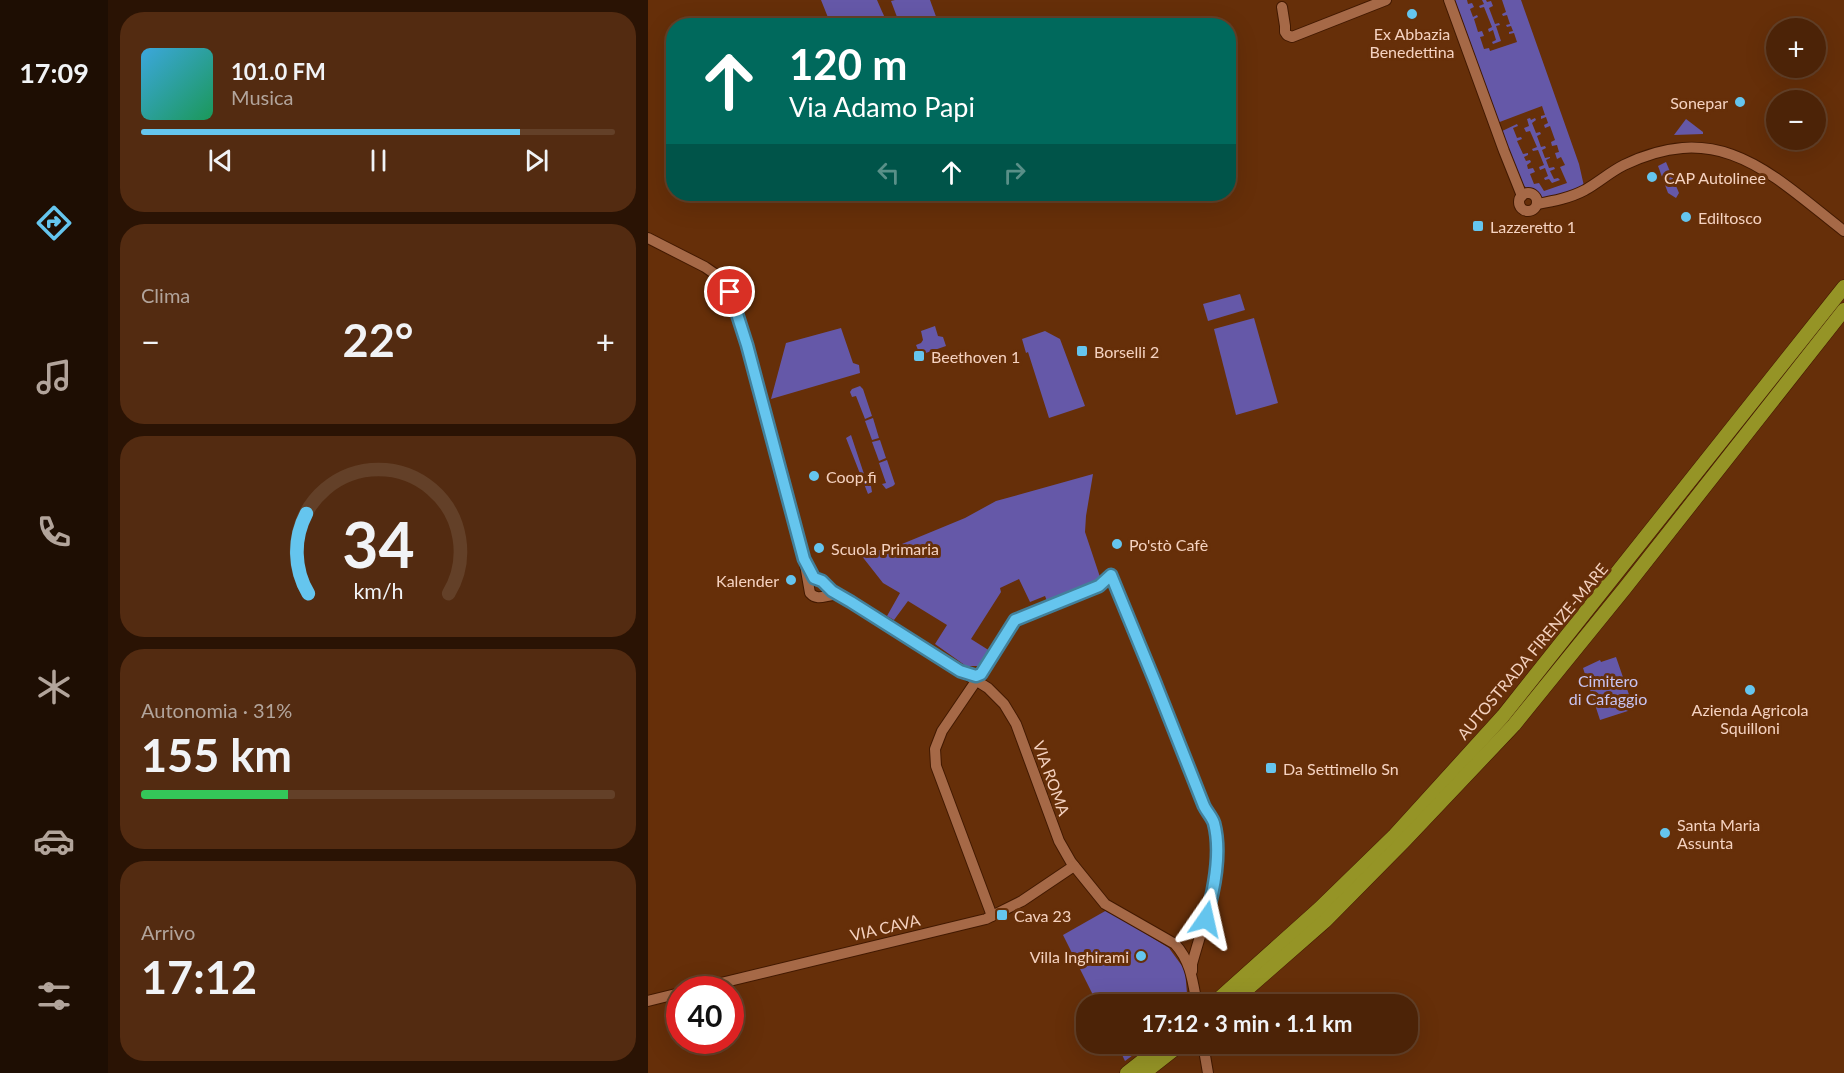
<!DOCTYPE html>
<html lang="it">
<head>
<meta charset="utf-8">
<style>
	:root { --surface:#4c2307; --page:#532b11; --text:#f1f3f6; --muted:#b2a49b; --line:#634028; --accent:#65c5ee }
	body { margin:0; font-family:Lato,sans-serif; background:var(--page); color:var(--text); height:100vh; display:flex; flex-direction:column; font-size:22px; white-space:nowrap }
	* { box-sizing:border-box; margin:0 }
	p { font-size:20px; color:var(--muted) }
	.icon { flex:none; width:33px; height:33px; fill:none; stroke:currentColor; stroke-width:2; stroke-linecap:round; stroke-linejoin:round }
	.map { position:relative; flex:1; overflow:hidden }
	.drawer { display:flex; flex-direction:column; gap:12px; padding:12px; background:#2a1304; width:540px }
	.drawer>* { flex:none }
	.guide { position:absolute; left:18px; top:18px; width:570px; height:183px; border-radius:24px; box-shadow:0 6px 24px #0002,0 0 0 2px var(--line); background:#00695c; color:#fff; overflow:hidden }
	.buttons { position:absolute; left:1118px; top:18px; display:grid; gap:12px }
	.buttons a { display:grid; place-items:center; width:60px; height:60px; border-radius:50%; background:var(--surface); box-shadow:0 6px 24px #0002,0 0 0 2px var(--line); font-size:30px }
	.speed { position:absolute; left:18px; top:976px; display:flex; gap:12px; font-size:30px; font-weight:700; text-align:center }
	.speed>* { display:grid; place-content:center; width:78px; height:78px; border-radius:50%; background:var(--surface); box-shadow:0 6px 24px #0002,0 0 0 2px var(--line); line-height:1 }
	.speed .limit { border:9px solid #d22; background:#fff; color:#111 }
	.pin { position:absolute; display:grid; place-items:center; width:51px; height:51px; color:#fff; margin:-26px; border:3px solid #fff; border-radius:50%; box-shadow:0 2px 6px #0007 }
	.me { position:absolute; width:66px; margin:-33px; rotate:11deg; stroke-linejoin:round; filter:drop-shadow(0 0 4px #0008) }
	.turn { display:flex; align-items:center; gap:21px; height:126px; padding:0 24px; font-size:27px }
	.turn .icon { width:78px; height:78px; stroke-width:2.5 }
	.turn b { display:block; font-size:42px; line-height:51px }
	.lanes { display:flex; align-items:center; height:57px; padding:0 24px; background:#0003; justify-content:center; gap:30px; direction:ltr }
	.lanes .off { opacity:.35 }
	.big { font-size:45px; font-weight:700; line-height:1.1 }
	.drawer .card { flex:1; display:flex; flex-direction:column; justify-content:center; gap:9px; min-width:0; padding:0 21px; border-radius:24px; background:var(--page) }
	.drawer .dial { align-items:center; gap:0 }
	.dial svg { height:156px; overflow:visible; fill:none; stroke:var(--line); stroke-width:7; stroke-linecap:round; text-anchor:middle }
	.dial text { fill:var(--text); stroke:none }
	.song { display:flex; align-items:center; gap:18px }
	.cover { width:72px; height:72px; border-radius:9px; background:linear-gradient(135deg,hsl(200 70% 55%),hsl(150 70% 35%)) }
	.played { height:6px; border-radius:3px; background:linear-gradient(90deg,var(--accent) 80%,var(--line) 80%) }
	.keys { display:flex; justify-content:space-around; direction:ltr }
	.heat { display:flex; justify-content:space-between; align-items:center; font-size:33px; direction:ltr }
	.charge { height:9px; border-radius:4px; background:linear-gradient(90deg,#34c759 31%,var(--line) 0) }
	.trip { position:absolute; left:428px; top:994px; width:342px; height:60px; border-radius:24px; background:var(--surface); box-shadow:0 6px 24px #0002,0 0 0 2px var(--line); font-weight:700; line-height:60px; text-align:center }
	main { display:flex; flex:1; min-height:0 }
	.dock { display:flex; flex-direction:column; width:108px; justify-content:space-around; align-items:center; background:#1e0e03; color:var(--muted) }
	.dock .icon { width:42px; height:42px }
	.dock .current { color:var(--accent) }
	.dock b { font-size:27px; color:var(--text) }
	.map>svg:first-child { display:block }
	.green { fill:#6558a8 }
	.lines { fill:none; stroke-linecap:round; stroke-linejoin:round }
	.secondary-casing { stroke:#421900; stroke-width:12 }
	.highway-casing { stroke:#421900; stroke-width:15 }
	.secondary { stroke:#a66947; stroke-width:10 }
	.highway { stroke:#959426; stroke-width:14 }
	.route-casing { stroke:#42809b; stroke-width:15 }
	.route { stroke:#65c5ee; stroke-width:10 }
	.poi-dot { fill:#65c5ee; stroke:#662f09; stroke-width:2 }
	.labels { text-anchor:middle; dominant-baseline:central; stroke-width:6; stroke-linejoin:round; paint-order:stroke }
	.poi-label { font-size:16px; fill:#f5d2c0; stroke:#662f09; text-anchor:start }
	.street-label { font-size:16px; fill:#f5d2c0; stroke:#662f09 }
	.park-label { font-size:16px; fill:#c8c4f3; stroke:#662f09 }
</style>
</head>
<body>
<main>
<nav class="dock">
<b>17:09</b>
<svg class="icon current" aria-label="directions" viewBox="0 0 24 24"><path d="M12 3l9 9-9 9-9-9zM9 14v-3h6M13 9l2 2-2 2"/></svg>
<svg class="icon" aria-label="music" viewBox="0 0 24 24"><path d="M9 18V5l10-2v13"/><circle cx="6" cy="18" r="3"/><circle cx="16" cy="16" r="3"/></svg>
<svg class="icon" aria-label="phone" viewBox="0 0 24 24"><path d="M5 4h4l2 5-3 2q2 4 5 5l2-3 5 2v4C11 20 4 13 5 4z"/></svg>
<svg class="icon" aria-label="climate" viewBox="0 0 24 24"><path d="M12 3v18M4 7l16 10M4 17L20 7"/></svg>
<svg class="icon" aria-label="car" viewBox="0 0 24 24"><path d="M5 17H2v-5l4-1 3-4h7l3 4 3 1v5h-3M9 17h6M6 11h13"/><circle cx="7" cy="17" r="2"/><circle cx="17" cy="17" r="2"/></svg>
<svg class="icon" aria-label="filters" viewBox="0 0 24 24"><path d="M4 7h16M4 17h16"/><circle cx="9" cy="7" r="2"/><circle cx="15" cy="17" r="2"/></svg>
</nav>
<section class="drawer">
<div class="card">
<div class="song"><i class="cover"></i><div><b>101.0 FM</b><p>Musica</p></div></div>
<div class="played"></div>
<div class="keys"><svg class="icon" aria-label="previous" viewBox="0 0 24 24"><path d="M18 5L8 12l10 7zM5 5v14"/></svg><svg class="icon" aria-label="pause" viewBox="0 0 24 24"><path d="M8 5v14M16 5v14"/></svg><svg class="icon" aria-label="next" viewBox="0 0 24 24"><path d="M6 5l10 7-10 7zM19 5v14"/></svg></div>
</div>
<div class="card"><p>Clima</p>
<div class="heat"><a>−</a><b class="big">22°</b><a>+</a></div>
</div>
<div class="card dial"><svg viewBox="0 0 100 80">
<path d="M14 69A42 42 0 1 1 86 69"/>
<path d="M14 69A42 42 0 0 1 13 28" stroke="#65c5ee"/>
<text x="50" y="56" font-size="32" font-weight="700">34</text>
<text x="50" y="72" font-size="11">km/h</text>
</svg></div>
<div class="card"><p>Autonomia · 31%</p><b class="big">155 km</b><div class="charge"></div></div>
<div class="card"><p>Arrivo</p><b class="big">17:12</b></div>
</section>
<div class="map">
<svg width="1196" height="1073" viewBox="0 0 1196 1073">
	<rect width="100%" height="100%" fill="#662f09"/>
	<g class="green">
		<path d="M 173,0 L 229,0 L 240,25 L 183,25 Z"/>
		<path d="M 247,0 L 282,0 L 290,22 L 281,25 L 252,25 L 243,1 Z"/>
		<path d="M 806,0 L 819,0 L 820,4 L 824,3 L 826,7 L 822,9 L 825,17 L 829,15 L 830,17 L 826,19 L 830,32 L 834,31 L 836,36 L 832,37 L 836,49 L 841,48 L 842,51 L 869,42 L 866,33 L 861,34 L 861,32 L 865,31 L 863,26 L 859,27 L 858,25 L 862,24 L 859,15 L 855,16 L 854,14 L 858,12 L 854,0 L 873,0 L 931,164 L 936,186 C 925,191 908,200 895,198 C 889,197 883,192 878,189 L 879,188 L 876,186 L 874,187 L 852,132 L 869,124 L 870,126 L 865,128 L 869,138 L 873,137 L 874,139 L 869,141 L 875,154 L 880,153 L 880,155 L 876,157 L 878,161 L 882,160 L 883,162 L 879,165 L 880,169 L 885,168 L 887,172 L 882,174 L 886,184 L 891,183 L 896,191 L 919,183 L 912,167 L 917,165 L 913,157 L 909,159 L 907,153 L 911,152 L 909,145 L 904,146 L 903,142 L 907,140 L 902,126 L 897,128 L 896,125 L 900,123 L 898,117 L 893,119 L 893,116 L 897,115 L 894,106 L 849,123 Z"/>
		<path d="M 834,0 L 838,0 L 839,2 L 843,1 L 845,6 L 841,8 L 847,24 L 851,23 L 852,25 L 848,26 L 853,41 L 845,44 L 844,42 L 848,40 L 845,30 L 841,32 L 840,29 L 844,27 L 836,7 L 832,8 L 831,6 L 836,4 Z"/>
		<path d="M 882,118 L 883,120 L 887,118 L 888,120 L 884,123 L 888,133 L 892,132 L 893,134 L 889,136 L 893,147 L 897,146 L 898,148 L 894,150 L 897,158 L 902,157 L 902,158 L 898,160 L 901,168 L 906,167 L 907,169 L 902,171 L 906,179 L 910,178 L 912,180 L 904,183 L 901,179 L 897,180 L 896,178 L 900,176 L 897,168 L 892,170 L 891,167 L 896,165 L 890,150 L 885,151 L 884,149 L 889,147 L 882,131 L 878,132 L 876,128 L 881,126 L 879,119 Z"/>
		<path d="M 1038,119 L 1055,132 L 1055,134 L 1026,135 Z"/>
		<path d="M 1018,162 L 1031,193 L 1028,198 L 1020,193 L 1010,166 Z"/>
		<path d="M 592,294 L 597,310 L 560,321 L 555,304 Z"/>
		<path d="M 606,318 L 630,403 L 588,415 L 566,329 Z"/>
		<path d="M 287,326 L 290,336 L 295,337 L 298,346 L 272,355 L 268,345 L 273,343 L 275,340 L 273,331 Z"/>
		<path d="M 193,328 L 205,363 L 211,365 L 212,373 L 123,399 L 138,343 Z"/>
		<path d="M 397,331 L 412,339 L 437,406 L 401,418 L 380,352 L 378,353 L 374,339 Z"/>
		<path d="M 212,386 L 215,389 L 224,416 L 217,419 L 208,396 L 204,397 L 202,392 L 204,389 Z"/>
		<path d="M 225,418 L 231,438 L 224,440 L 217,421 Z"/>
		<path d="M 203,435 L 220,486 L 223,486 L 224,492 L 220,494 L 198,438 Z"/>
		<path d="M 232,440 L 238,458 L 231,461 L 224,442 Z"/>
		<path d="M 239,460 L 247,484 L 245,486 L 238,489 L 234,484 L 238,483 L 231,463 Z"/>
		<path d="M 445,474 L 438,516 L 437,532 L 452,577 L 448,582 L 399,601 L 397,596 L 382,602 L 371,579 L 352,588 L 353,592 L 323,639 L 342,651 L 332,666 L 318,666 L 287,644 L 299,625 L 260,601 L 246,620 L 239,616 L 252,593 L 235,583 L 213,555 L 254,544 L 317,518 L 348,501 Z"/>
		<path d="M 968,657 L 986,709 L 952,720 L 935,668 L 952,660 L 953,662 Z"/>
		<path d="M 459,910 L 521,948 L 537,970 L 540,1005 L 450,1005 L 415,935 Z"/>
		<path d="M 469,1044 L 500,1044 L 477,1061 Z"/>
	</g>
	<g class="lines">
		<g class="secondary-casing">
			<g id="secondary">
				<path d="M 801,0 L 856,151 L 874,196"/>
				<path d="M 634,7 L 637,26 L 637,32 L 639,35 L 644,37 L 738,0"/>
				<circle cx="880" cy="202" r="9"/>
				<path d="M 889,204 C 906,201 922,198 937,190 C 951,182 962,172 976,165 C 1073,118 1124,175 1196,231"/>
				<path d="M 0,238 L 57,267 L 67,274 L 82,292 L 99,345 L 139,493 L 156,559 L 162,593 C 170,602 179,594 189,595"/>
				<path d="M 156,559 L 163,573 L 169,580 L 174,581 L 187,593 L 203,602 L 340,688 L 356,704 L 368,724 L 411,841 L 423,862 L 457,904 L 527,944 C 543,961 545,983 549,1005"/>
				<path d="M 319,674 L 328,676 L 333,674 L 367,620 L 451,586 L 463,575 L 507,682 L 556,806 C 559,812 564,816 566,822 C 578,865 555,923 544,964 L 544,971"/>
				<path d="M 328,681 L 294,731 L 287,749 L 288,766 L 344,916"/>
				<path d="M 44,990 L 338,919 L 374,901 L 426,866"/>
				<path d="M 0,1001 L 32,993"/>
				<path d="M 555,1044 L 560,1073"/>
			</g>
		</g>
		<g class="highway-casing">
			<g id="highway">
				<path d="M 564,1005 L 671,909 L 747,835 L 855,716 L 1196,287"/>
				<path d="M 581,1005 L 677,921 L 757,840 L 866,725 L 977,588 L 1196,310"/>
				<path d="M 479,1073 L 516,1044"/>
				<path d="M 496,1073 L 533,1044"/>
			</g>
		</g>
		<use href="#secondary" class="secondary"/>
		<use href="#highway" class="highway"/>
	</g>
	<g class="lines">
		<g class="route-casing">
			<path id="route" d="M 82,292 L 99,345 L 156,559 L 166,578 L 174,581 L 184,591 L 203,602 L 312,671 L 328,676 L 333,674 L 367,620 L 451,586 L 463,575 L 507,682 L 556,806 C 559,812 564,817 566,823 C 574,853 566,890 558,919"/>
		</g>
		<use href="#route" class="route"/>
	</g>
	<g class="poi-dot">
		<circle cx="764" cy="14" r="6"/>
		<circle cx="1092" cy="102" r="6"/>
		<circle cx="1004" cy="177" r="6"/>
		<circle cx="1038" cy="217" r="6"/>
		<rect x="824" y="220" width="12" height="12" rx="3"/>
		<rect x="428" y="345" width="12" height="12" rx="3"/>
		<rect x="265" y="350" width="12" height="12" rx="3"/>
		<circle cx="166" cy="476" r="6"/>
		<circle cx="469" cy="544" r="6"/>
		<circle cx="171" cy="548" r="6"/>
		<circle cx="143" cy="580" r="6"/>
		<circle cx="1102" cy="690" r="6"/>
		<rect x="617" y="762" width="12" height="12" rx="3"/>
		<circle cx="1017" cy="833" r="6"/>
		<rect x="348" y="909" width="12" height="12" rx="3"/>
		<circle cx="493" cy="956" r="6"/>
	</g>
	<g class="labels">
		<g class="poi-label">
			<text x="764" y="33" text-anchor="middle">Ex Abbazia<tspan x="764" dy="18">Benedettina</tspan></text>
			<text x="1080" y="102" text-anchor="end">Sonepar</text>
			<text x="1016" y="177">CAP Autolinee</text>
			<text x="1050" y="217">Ediltosco</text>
			<text x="842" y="226">Lazzeretto 1</text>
			<text x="446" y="351">Borselli 2</text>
			<text x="283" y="356">Beethoven 1</text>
			<text x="178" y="476">Coop.fi</text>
			<text x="481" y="544">Po'stò Cafè</text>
			<text x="183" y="548">Scuola Primaria</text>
			<text x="131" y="580" text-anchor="end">Kalender</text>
			<text x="1102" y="709" text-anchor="middle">Azienda Agricola<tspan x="1102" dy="18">Squilloni</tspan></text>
			<text x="635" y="768">Da Settimello Sn</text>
			<text x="1029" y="824">Santa Maria<tspan x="1029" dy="18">Assunta</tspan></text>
			<text x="366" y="915">Cava 23</text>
			<text x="481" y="956" text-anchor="end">Villa Inghirami</text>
		</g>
		<g class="street-label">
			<text transform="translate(884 651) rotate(-50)">AUTOSTRADA FIRENZE-MARE</text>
			<text transform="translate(404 778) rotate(70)">VIA ROMA</text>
			<text transform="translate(237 927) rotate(-13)">VIA CAVA</text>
		</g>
		<g class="park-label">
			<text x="960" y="680">Cimitero<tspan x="960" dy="18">di Cafaggio</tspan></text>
		</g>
	</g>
</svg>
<div class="buttons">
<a>+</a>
<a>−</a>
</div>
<div class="speed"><div class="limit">40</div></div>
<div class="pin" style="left:82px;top:292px;background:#d93025"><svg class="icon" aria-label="arrive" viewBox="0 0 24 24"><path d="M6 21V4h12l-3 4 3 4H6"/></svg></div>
<svg class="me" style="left:558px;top:919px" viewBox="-20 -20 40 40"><path d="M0-17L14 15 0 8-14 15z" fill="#65c5ee" stroke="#fff" stroke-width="4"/></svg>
<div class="trip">17:12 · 3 min · 1.1 km</div>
<div class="guide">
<div class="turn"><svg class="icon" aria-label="ahead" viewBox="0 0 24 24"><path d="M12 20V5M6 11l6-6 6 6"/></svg><div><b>120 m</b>Via Adamo Papi</div></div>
<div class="lanes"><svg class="icon off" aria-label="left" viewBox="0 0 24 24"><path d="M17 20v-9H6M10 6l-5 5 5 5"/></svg><svg class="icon" aria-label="ahead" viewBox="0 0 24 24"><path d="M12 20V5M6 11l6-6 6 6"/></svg><svg class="icon off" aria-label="right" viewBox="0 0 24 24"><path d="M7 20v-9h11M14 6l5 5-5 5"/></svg></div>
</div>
</div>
</main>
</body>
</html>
